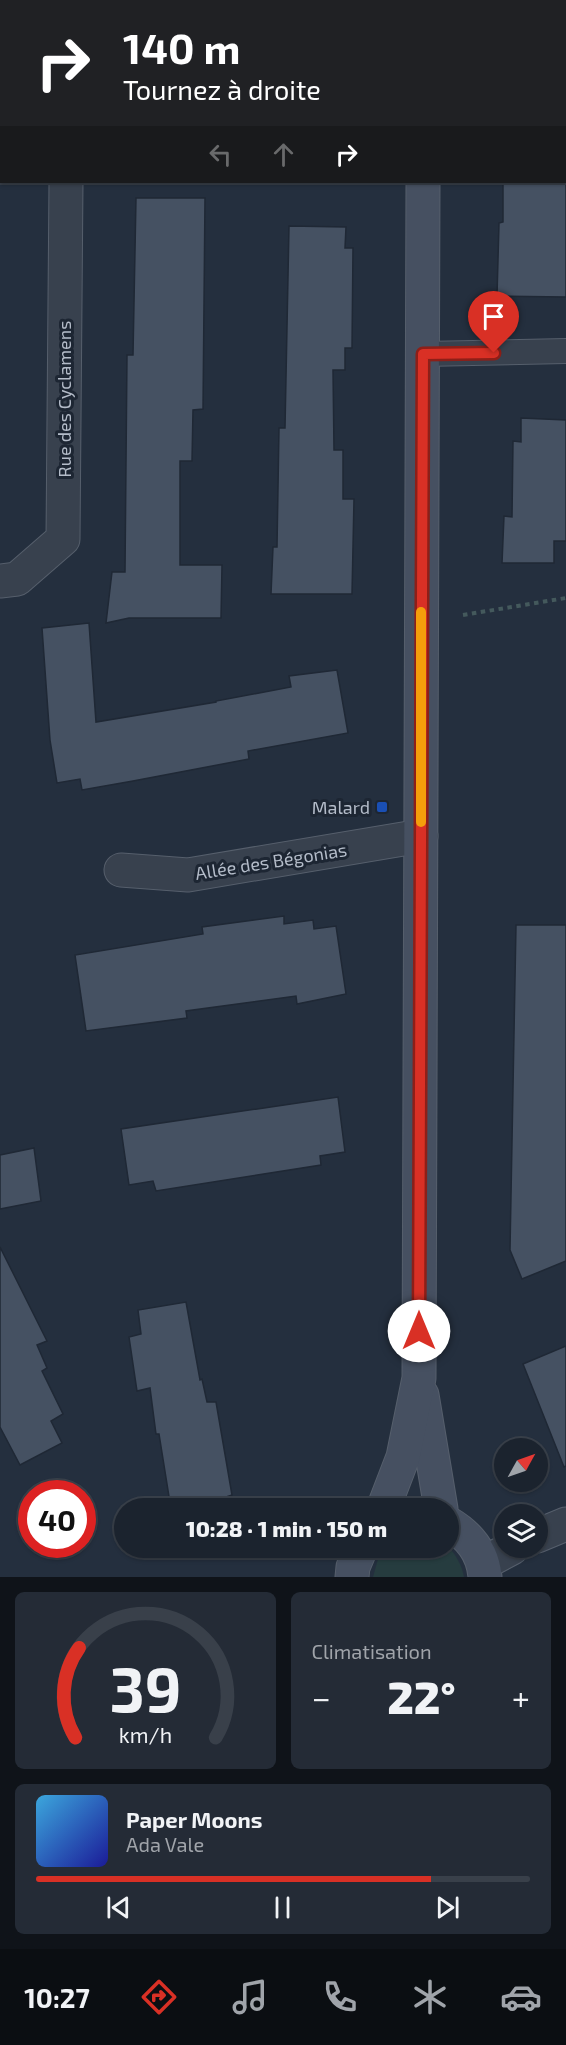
<!DOCTYPE html>
<html lang="fr">
<head>
<meta charset="utf-8">
<style>
	:root { --surface:#1b232e; --page:#242b36; --text:#f1f3f6; --muted:#a0a4aa; --line:#39404a; --accent:#d93025 }
	body { margin:0; font-family:"Exo 2",sans-serif; background:var(--page); color:var(--text); height:100vh; display:flex; flex-direction:column; font-size:22px; white-space:nowrap }
	* { box-sizing:border-box; margin:0 }
	p { font-size:20px; color:var(--muted) }
	.icon { flex:none; width:33px; height:33px; fill:none; stroke:currentColor; stroke-width:2; stroke-linecap:round; stroke-linejoin:round }
	.map { position:relative; height:1577px; overflow:hidden }
	.sheet { display:flex; flex-direction:column; gap:15px; padding:15px; background:#0f1319; flex:1 }
	.sheet>* { flex:none }
	.banner { position:absolute; left:0px; top:0px; width:567px; height:183px; box-shadow:0 2px 4px #0004,0 0 0 2px var(--line); background:#202124; color:#fff; overflow:hidden }
	.needle { width:39px; rotate:50deg }
	.controls { position:absolute; left:494px; top:1438px; display:grid; gap:12px }
	.controls a { display:grid; place-items:center; width:54px; height:54px; border-radius:50%; background:var(--surface); box-shadow:0 2px 4px #0004,0 0 0 2px var(--line); font-size:30px }
	.speed { position:absolute; left:18px; top:1480px; display:flex; gap:12px; font-size:30px; font-weight:700; text-align:center }
	.speed>* { display:grid; place-content:center; width:78px; height:78px; border-radius:50%; background:var(--surface); box-shadow:0 2px 4px #0004,0 0 0 2px var(--line); line-height:1 }
	.speed .limit { border:9px solid #d22; background:#fff; color:#111 }
	.pin { position:absolute; display:grid; place-items:center; width:51px; height:51px; color:#fff; margin:-62px -26px; border-radius:50% 50% 50% 0; rotate:-45deg; box-shadow:0 0 6px #0007 }
	.pin .icon { rotate:45deg }
	.me { position:absolute; width:66px; margin:-33px; rotate:0deg; stroke-linejoin:round; filter:drop-shadow(0 0 4px #0008) }
	.turn { display:flex; align-items:center; gap:21px; height:126px; padding:0 24px; font-size:27px }
	.turn .icon { width:78px; height:78px; stroke-width:2.5 }
	.turn b { display:block; font-size:42px; line-height:51px }
	.lanes { display:flex; align-items:center; height:57px; padding:0 24px; background:#0003; justify-content:center; gap:30px; direction:ltr }
	.lanes .off { opacity:.35 }
	.big { font-size:45px; font-weight:800; line-height:1.1 }
	.sheet .widget { flex:1; display:flex; flex-direction:column; justify-content:center; gap:9px; min-width:0; padding:0 21px; border-radius:9px; background:var(--page) }
	.sheet .dial { align-items:center; gap:0 }
	.dial svg { height:156px; overflow:visible; fill:none; stroke:var(--line); stroke-width:7; stroke-linecap:round; text-anchor:middle }
	.dial text { fill:var(--text); stroke:none }
	.song { display:flex; align-items:center; gap:18px }
	.cover { width:72px; height:72px; border-radius:9px; background:linear-gradient(135deg,hsl(200 70% 55%),hsl(240 70% 35%)) }
	.played { height:6px; border-radius:3px; background:linear-gradient(90deg,var(--accent) 80%,var(--line) 80%) }
	.keys { display:flex; justify-content:space-around; direction:ltr }
	.heat { display:flex; justify-content:space-between; align-items:center; font-size:33px; direction:ltr }
	.sheet .tiles { flex:1; display:grid; gap:15px; grid-template-columns:1fr 1fr }
	.widget:last-child { grid-column:span 2 }
	.trip { position:absolute; left:114px; top:1498px; width:345px; height:60px; border-radius:30px; background:var(--surface); box-shadow:0 2px 4px #0004,0 0 0 2px var(--line); font-weight:800; line-height:60px; text-align:center }
	.dock { display:flex; height:96px; justify-content:space-around; align-items:center; background:#0b0e12; color:var(--muted) }
	.dock .icon { width:42px; height:42px }
	.dock .active { color:var(--accent) }
	.dock b { font-size:27px; color:var(--text) }
	.map>svg:first-child { display:block }
	.green { fill:#263c3f }
	.building { fill:#455162; stroke:#1f2835; stroke-width:1.5 }
	.lines { fill:none; stroke-linecap:round; stroke-linejoin:round }
	.lane-casing { stroke:#565f6c; stroke-width:26 }
	.street-casing { stroke:#565f6c; stroke-width:35 }
	.secondary-casing { stroke:#565f6c; stroke-width:35 }
	.path { stroke:#44595c; stroke-width:4; stroke-dasharray:4.5 4.5; stroke-linecap:butt }
	.lane { stroke:#38414e; stroke-width:24 }
	.street { stroke:#38414e; stroke-width:33 }
	.secondary { stroke:#465061; stroke-width:33 }
	.route-casing { stroke:#8d1f18; stroke-width:15 }
	.route { stroke:#d93025; stroke-width:10 }
	.slow { stroke:#f59e0b; stroke-width:10 }
	.transit-dot { fill:#1a4fb4; stroke:#1d2633; stroke-width:2 }
	.labels { text-anchor:middle; dominant-baseline:central; stroke-width:6; stroke-linejoin:round; paint-order:stroke }
	.street-label { font-size:18px; fill:#b4bcc9; stroke:#1d2633 }
	.poi-label { font-size:18px; fill:#b4bcc9; stroke:#1d2633; text-anchor:end }
</style>
</head>
<body>
<div class="map">
<svg width="566" height="1577" viewBox="0 0 566 1577">
	<rect width="100%" height="100%" fill="#242f3e"/>
	<path class="green" d="M 449,1547 C 456,1556 462,1565 464,1577 L 373,1577 L 378,1559 L 388,1548 Z"/>
	<g class="building">
		<path d="M 503,182 L 566,182 L 566,297 L 497,296 L 499,223 L 503,222 Z"/>
		<path d="M 136,198 L 205,198 L 203,409 L 193,410 L 192,461 L 180,461 L 180,565 L 222,565 L 221,618 L 129,618 L 106,623 L 112,572 L 125,572 L 127,355 L 133,355 Z"/>
		<path d="M 289,226 L 346,227 L 345,248 L 353,248 L 352,348 L 345,348 L 345,370 L 333,370 L 334,450 L 343,450 L 343,499 L 354,499 L 352,594 L 271,594 L 273,547 L 277,547 L 279,428 L 285,428 Z"/>
		<path d="M 521,418 L 566,420 L 566,541 L 554,541 L 554,563 L 502,563 L 504,516 L 512,517 L 513,441 L 521,442 Z"/>
		<path d="M 89,623 L 96,722 L 216,702 L 216,701 L 291,687 L 289,676 L 337,670 L 348,733 L 248,751 L 249,759 L 133,781 L 82,790 L 80,779 L 57,783 L 50,740 L 42,628 Z"/>
		<path d="M 284,916 L 284,924 L 313,920 L 314,929 L 336,926 L 346,994 L 297,1004 L 296,996 L 186,1011 L 187,1018 L 86,1031 L 75,955 L 203,934 L 202,927 Z"/>
		<path d="M 516,925 L 566,925 L 566,1261 L 522,1279 L 510,1250 Z"/>
		<path d="M 338,1097 L 345,1152 L 320,1156 L 321,1165 L 156,1191 L 153,1181 L 129,1185 L 121,1129 Z"/>
		<path d="M 34,1148 L 41,1201 L 0,1209 L 0,1155 Z"/>
		<path d="M 0,1247 L 47,1341 L 37,1345 L 47,1368 L 42,1371 L 63,1414 L 51,1421 L 62,1443 L 20,1465 L 0,1427 Z"/>
		<path d="M 186,1302 L 200,1380 L 202,1379 L 207,1402 L 216,1402 L 232,1495 L 223,1498 L 225,1509 L 171,1509 L 159,1434 L 156,1434 L 150,1388 L 137,1391 L 129,1337 L 141,1334 L 138,1310 Z"/>
		<path d="M 566,1346 L 566,1466 L 564,1467 L 523,1364 Z"/>
	</g>
	<g class="lines">
		<g class="lane-casing">
			<path id="lane" d="M 423,354 L 566,351"/>
		</g>
		<g class="street-casing">
			<g id="street">
				<path d="M 67,0 L 67,2"/>
				<path d="M 0,51 L 2,51"/>
				<path d="M 0,581 L 17,579 L 63,539 L 66,182"/>
				<path d="M 121,870 L 188,875 L 421,836"/>
				<path d="M 537,1536 L 566,1524"/>
				<path d="M 484,1563 L 512,1548"/>
			</g>
		</g>
		<g class="secondary-casing">
			<g id="secondary">
				<path d="M 423,0 L 423,2"/>
				<path d="M 422,1395 L 441,1509"/>
				<path d="M 383,1509 L 403,1457 L 419,1378 L 423,182"/>
				<path d="M 448,1523 C 470,1536 483,1552 485,1577"/>
				<path d="M 352,1577 L 353,1567 L 361,1548"/>
			</g>
		</g>
		<path class="path" d="M 463,615 L 566,598"/>
		<use href="#lane" class="lane"/>
		<use href="#street" class="street"/>
		<use href="#secondary" class="secondary"/>
	</g>
	<g class="lines">
		<g class="route-casing">
			<path id="route" d="M 419,1331 L 423,354 L 494,353"/>
		</g>
		<use href="#route" class="route"/>
		<path class="slow" d="M 421,612 L 421,822"/>
	</g>
	<rect class="transit-dot" x="376" y="801" width="12" height="12" rx="3"/>
	<g class="labels">
		<g class="street-label">
			<text transform="translate(64 399) rotate(-90)">Rue des Cyclamens</text>
			<text transform="translate(271 861) rotate(-9)">Allée des Bégonias</text>
		</g>
		<g class="poi-label">
			<text x="370" y="807">Malard</text>
		</g>
	</g>
</svg>
<div class="controls">
<a><svg class="needle" viewBox="-14 -14 28 28"><path d="M0-13l5 13h-10z" fill="#e53935"/><path d="M0 13l5-13h-10z" fill="#a0a4aa"/></svg></a>
<a><svg class="icon" aria-label="layers" viewBox="0 0 24 24"><path d="M12 4l9 5-9 5-9-5zM3 14l9 5 9-5"/></svg></a>
</div>
<div class="speed"><div class="limit">40</div></div>
<div class="pin" style="left:494px;top:353px;background:#d93025"><svg class="icon" aria-label="arrive" viewBox="0 0 24 24"><path d="M6 21V4h12l-3 4 3 4H6"/></svg></div>
<svg class="me" style="left:419px;top:1331px" viewBox="-20 -20 40 40"><circle r="19" fill="#fff"/><path d="M0-13L10 11 0 6-10 11z" fill="#d93025"/></svg>
<div class="trip">10:28 · 1 min · 150 m</div>
<div class="banner">
<div class="turn"><svg class="icon" aria-label="right" viewBox="0 0 24 24"><path d="M7 20v-9h11M14 6l5 5-5 5"/></svg><div><b>140 m</b>Tournez à droite</div></div>
<div class="lanes"><svg class="icon off" aria-label="left" viewBox="0 0 24 24"><path d="M17 20v-9H6M10 6l-5 5 5 5"/></svg><svg class="icon off" aria-label="ahead" viewBox="0 0 24 24"><path d="M12 20V5M6 11l6-6 6 6"/></svg><svg class="icon" aria-label="right" viewBox="0 0 24 24"><path d="M7 20v-9h11M14 6l5 5-5 5"/></svg></div>
</div>
</div>
<section class="sheet">
<div class="tiles">
<div class="widget dial"><svg viewBox="0 0 100 80">
<path d="M14 69A42 42 0 1 1 86 69"/>
<path d="M14 69A42 42 0 0 1 16 23" stroke="#d93025"/>
<text x="50" y="56" font-size="32" font-weight="700">39</text>
<text x="50" y="72" font-size="11">km/h</text>
</svg></div>
<div class="widget"><p>Climatisation</p>
<div class="heat"><a>−</a><b class="big">22°</b><a>+</a></div>
</div>
<div class="widget">
<div class="song"><i class="cover"></i><div><b>Paper Moons</b><p>Ada Vale</p></div></div>
<div class="played"></div>
<div class="keys"><svg class="icon" aria-label="previous" viewBox="0 0 24 24"><path d="M18 5L8 12l10 7zM5 5v14"/></svg><svg class="icon" aria-label="pause" viewBox="0 0 24 24"><path d="M8 5v14M16 5v14"/></svg><svg class="icon" aria-label="next" viewBox="0 0 24 24"><path d="M6 5l10 7-10 7zM19 5v14"/></svg></div>
</div>
</div>
</section>
<nav class="dock">
<b>10:27</b>
<svg class="icon active" aria-label="directions" viewBox="0 0 24 24"><path d="M12 3l9 9-9 9-9-9zM9 14v-3h6M13 9l2 2-2 2"/></svg>
<svg class="icon" aria-label="music" viewBox="0 0 24 24"><path d="M9 18V5l10-2v13"/><circle cx="6" cy="18" r="3"/><circle cx="16" cy="16" r="3"/></svg>
<svg class="icon" aria-label="phone" viewBox="0 0 24 24"><path d="M5 4h4l2 5-3 2q2 4 5 5l2-3 5 2v4C11 20 4 13 5 4z"/></svg>
<svg class="icon" aria-label="climate" viewBox="0 0 24 24"><path d="M12 3v18M4 7l16 10M4 17L20 7"/></svg>
<svg class="icon" aria-label="car" viewBox="0 0 24 24"><path d="M5 17H2v-5l4-1 3-4h7l3 4 3 1v5h-3M9 17h6M6 11h13"/><circle cx="7" cy="17" r="2"/><circle cx="17" cy="17" r="2"/></svg>
</nav>
</body>
</html>
